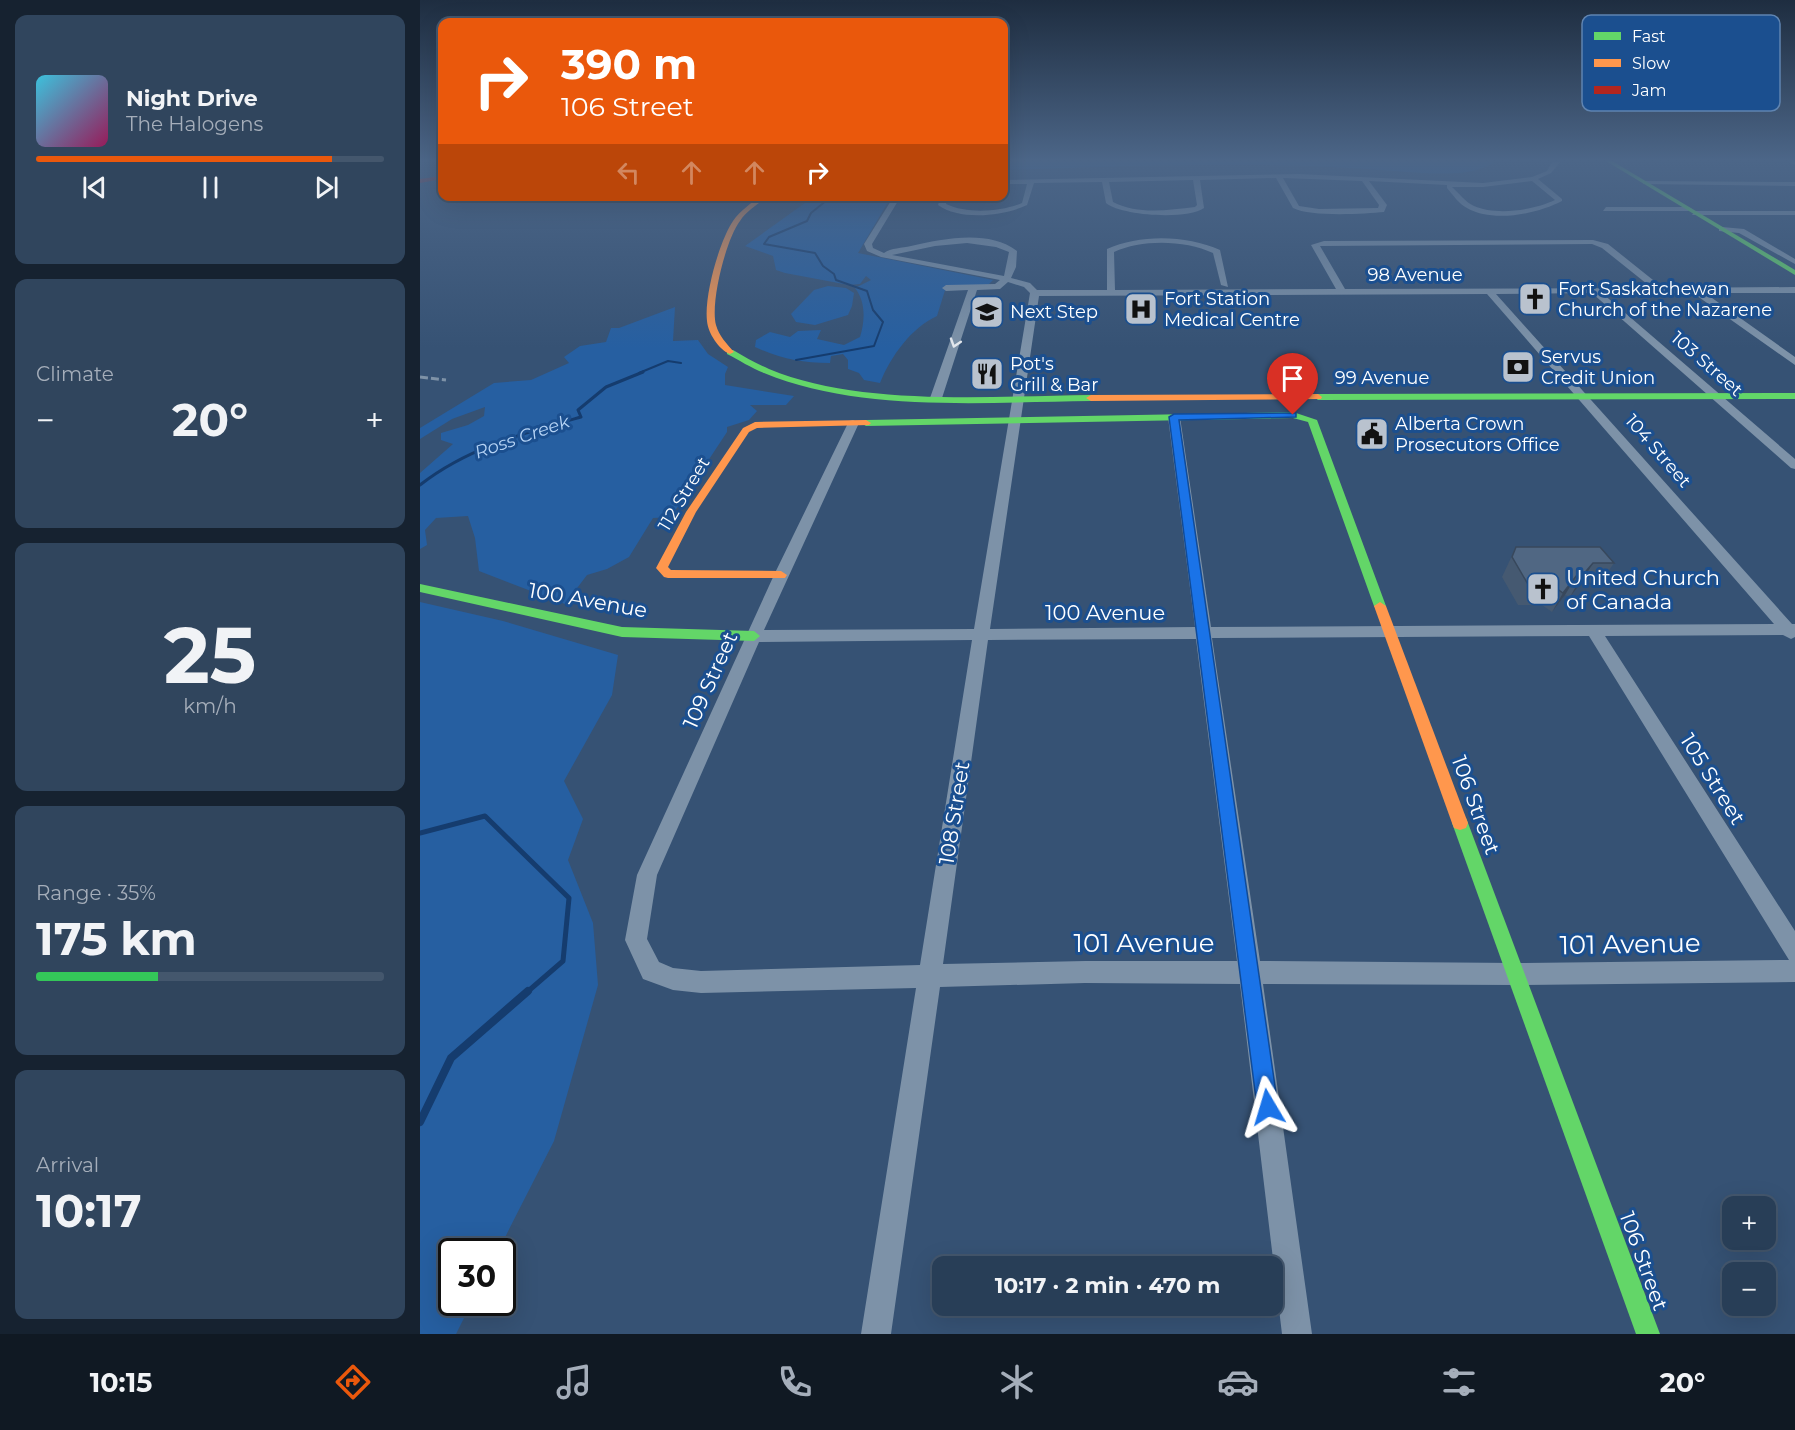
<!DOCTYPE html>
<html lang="en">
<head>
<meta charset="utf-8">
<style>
	:root { --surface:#283e57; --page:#30455d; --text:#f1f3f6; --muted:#a5aeba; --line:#44576d; --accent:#ea580c }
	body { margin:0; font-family:Montserrat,sans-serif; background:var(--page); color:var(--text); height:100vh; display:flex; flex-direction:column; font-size:22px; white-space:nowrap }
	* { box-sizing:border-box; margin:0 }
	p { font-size:20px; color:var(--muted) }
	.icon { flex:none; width:33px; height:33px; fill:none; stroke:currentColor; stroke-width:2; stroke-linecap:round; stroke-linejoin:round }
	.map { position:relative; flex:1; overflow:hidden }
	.drawer { display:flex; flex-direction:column; gap:15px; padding:15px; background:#162230; width:420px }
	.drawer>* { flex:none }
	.guide { position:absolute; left:18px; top:18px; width:570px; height:183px; border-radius:12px; box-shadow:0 6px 24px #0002,0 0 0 2px var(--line); background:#ea580c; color:#fff; overflow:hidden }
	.buttons { position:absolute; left:1302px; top:1196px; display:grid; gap:12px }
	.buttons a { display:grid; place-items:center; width:54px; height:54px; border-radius:12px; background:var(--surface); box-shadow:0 6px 24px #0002,0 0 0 2px var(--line); font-size:30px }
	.speed { position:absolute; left:18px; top:1238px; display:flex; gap:12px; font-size:30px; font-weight:700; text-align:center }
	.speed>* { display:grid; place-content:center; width:78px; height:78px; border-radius:50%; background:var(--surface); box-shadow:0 6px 24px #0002,0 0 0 2px var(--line); line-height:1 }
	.speed .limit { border:3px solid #111; border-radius:9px; background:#fff; color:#111 }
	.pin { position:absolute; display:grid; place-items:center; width:51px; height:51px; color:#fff; margin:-62px -26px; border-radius:50% 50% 50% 0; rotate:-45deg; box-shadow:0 0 6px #0007 }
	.pin .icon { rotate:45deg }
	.me { position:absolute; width:66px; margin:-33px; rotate:353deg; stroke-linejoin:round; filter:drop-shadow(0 0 4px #0008) }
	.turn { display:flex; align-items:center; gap:21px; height:126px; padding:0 24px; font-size:27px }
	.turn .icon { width:78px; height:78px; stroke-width:2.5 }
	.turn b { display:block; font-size:42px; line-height:51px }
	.lanes { display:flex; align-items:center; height:57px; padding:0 24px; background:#0003; justify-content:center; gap:30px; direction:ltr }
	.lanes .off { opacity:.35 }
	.big { font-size:45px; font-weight:700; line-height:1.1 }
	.drawer .card { flex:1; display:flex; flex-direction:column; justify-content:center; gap:9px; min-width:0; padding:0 21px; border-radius:12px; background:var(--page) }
	.drawer .dial { align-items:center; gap:0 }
	.dial b { font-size:78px; line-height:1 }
	.song { display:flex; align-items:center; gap:18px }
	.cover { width:72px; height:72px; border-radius:9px; background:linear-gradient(135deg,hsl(190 70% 55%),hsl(330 70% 35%)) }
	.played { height:6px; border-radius:3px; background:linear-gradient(90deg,var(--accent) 85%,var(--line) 85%) }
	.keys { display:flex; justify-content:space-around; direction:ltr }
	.heat { display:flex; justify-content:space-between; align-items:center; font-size:33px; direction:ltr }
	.charge { height:9px; border-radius:4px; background:linear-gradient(90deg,#34c759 35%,var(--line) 0) }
	.trip { position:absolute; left:512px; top:1256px; width:351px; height:60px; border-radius:12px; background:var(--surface); box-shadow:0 6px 24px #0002,0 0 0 2px var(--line); font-weight:700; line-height:60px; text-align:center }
	.tab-bar { display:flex; height:96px; justify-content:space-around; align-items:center; background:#101923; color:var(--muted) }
	.tab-bar .icon { width:42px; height:42px }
	.tab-bar .current { color:var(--accent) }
	.tab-bar b { font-size:27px; color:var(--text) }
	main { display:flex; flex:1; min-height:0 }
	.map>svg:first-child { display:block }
	.green { fill:#265fa1 }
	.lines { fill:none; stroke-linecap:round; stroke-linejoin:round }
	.stream-far3 { stroke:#153c6e; stroke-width:2 }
	.stream-far2 { stroke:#153c6e; stroke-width:3 }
	.stream-far1 { stroke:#153c6e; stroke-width:5 }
	.stream { stroke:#153c6e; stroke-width:8 }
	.street { fill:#7d92a8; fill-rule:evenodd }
	.fast { fill:#63d668; fill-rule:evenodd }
	.slow { fill:#ff974d; fill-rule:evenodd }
	.jam { fill:#b3261e; fill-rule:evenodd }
	.rail { stroke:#7e92a7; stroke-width:3; stroke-dasharray:8 3; stroke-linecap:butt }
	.wall { fill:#455971 }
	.shaded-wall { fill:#38485c }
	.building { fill:#506783; stroke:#38485c; stroke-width:1.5 }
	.oneway { stroke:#e5e9ee }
	.route { fill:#1a73e8; stroke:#114b97; stroke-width:1.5 }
	.labels { text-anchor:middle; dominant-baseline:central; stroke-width:6; stroke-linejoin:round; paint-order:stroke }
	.far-street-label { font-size:18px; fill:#fff; stroke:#1b4f8f }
	.far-poi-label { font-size:18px; fill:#fff; stroke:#1b4f8f; text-anchor:start }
	.far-water-label { font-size:18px; font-style:italic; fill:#b5d3f5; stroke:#1b4f8f }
	.poi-label { font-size:21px; fill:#fff; stroke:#1b4f8f; text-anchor:start }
	.street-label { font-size:21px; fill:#fff; stroke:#1b4f8f }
	.near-street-label { font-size:26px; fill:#fff; stroke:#1b4f8f }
	.key { fill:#1b4f8f; stroke:#5f84b1; stroke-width:1.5 }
	.key-label { font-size:16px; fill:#fff }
</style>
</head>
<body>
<main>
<section class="drawer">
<div class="card">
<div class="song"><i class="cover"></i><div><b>Night Drive</b><p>The Halogens</p></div></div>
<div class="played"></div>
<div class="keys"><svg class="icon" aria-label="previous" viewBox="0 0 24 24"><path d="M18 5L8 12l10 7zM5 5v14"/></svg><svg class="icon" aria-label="pause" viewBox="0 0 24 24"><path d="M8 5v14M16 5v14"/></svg><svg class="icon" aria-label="next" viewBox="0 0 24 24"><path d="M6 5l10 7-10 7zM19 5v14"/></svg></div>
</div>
<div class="card"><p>Climate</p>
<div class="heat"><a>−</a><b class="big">20°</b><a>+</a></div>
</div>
<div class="card dial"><b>25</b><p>km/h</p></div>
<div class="card"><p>Range · 35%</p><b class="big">175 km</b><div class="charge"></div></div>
<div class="card"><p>Arrival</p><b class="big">10:17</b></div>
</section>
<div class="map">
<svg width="1375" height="1334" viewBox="0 0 1375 1334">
	<rect width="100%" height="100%" fill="#365274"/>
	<g class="green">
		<path d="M 584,161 L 1075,161 C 1056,179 1000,173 974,171 C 844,160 714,166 584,170 Z"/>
		<path d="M 378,197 L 471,197 L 438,253 L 573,280 L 567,286 L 526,287 L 517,316 C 491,328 471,356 460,383 L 444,380 L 439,373 L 428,369 L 428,360 L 423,354 L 411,356 L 410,363 C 381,363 361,359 335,347 L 336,340 L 350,332 L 370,337 L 378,331 L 401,330 L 397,339 L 424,345 L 440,337 C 445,321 446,302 435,288 L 451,280 L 446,276 L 440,284 L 429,285 L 365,273 L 356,270 L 353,256 L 325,246 L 385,203 Z"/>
		<path d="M 408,286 L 426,288 L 434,293 L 432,306 L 428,315 L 395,325 L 376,322 L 371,314 L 394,290 Z"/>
		<path d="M 255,307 L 253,341 L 278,340 L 288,354 L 308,367 L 305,374 L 305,385 L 374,396 L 366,405 L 330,405 L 337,411 L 329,420 L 307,427 L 307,432 L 251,517 L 233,518 L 209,557 L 187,569 L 167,575 L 145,604 L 59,571 L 55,538 L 48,516 L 16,518 L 5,530 L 7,545 L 0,549 L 0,473 L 33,444 L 21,440 L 21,433 L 48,425 L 64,416 L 65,407 L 32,419 L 0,439 L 0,428 L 74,383 L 111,380 L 149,363 L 144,357 L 160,346 L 186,342 L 191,328 L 199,328 Z"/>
		<path d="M 0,602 L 83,621 L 198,655 L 192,695 L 144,781 L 163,819 L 148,860 L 173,923 L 178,985 L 134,1141 L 78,1251 L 32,1251 L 32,1302 L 52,1302 L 36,1334 L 0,1334 Z"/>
	</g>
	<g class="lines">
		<g class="stream-far3">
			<path d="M 376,360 L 454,346 L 463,322 L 453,310 L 447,291 L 416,280 L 414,274 L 403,266 L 395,253 L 344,244 L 349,237 L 387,221 L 391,213 L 412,196"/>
			<path d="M 219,373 L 248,361 L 261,363"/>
		</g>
		<path class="stream-far2" d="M 0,485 C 47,448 104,433 161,417 L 158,410 L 186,387 L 223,372"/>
		<path class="stream-far1" d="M 0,833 L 65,816 L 149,898 L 143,961 L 106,993"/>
		<path class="stream" d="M 0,1122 L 31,1058 L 108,991"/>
		<g class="street">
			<path d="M 1141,161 L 1131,173 L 1118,179 L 1142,199 L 1142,201 C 1117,214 1073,223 1047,208 C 1039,204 1033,195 1027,188 L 1027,185 L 949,181 L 967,205 L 964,212 C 943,214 890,217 873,208 L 856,178 L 780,180 L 784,208 C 767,220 702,216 686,203 L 682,182 L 614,183 L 607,205 C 584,216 540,221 518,205 L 521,196 L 528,196 L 526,204 C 547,214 581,212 602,203 L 607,184 L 584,184 L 584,180 L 879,174 L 1063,183 L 1112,177 L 1127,171 L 1132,162 ZM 863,178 L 942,181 L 959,205 L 958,208 L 899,209 L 879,206 ZM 773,180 L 777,205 L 775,207 C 748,210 718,215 693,202 L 689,182 ZM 1112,181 L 1135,200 C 1114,210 1077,216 1054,206 C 1045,202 1039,193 1032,187 L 1063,187 Z"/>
			<path d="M 1368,161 L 1375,161 L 1375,165 L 1369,162 Z"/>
			<path d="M 1225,181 L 1375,182 L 1375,186 L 1223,184 Z"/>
			<path d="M 474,196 L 481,196 L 452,244 L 453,248 L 464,253 C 471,248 482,248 491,246 C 523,239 568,229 597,251 L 596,267 L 591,278 L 610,283 L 617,290 L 687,290 L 687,249 C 720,234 767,235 800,250 L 808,287 L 801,285 L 793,253 C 765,240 722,239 694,252 L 695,290 L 916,289 L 891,245 L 904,241 L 1173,240 L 1188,244 L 1243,288 L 1375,287 L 1375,293 L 1285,293 L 1375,357 L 1375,365 L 1273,293 L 1182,293 L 1375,459 L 1375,469 L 1371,468 L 1172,293 L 1076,294 L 1372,624 L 1375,624 L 1375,637 L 1371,639 L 1363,635 L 1185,636 L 1375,931 L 1375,982 L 1096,985 L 843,984 L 892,1334 L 862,1334 L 820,984 L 665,983 L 520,987 L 471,1334 L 441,1334 L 496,988 L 281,993 L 253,990 L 223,979 L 205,940 L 217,875 L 354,575 L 429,421 L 433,420 L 439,423 L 344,630 L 554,629 L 610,293 L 604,287 L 588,282 L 580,289 L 557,290 L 522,398 L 520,400 L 512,400 L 510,398 L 548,290 L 526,291 L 522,288 L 526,285 L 575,284 L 580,280 L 461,257 L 447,251 L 444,244 ZM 547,243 L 576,247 L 589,252 L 584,276 L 472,255 L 515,246 ZM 1172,244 L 1182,248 L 1232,288 L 925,289 L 900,246 ZM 1067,294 L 1354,624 L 791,627 L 760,417 L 754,414 L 748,417 L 775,627 L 570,629 L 619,296 ZM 1169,636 L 1369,960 L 1096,963 L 840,961 L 792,638 ZM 776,639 L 817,961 L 665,961 L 523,964 L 568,640 ZM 552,640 L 500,965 L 281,971 L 253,968 L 239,962 L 227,939 L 237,875 L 339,642 Z"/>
			<path d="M 1186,207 L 1268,207 L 1272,209 L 1268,211 L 1183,211 Z"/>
			<path d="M 1275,211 L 1375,211 L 1375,215 L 1272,215 Z"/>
			<path d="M 1302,227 L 1324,229 L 1375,259 L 1375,264 L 1319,233 L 1299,231 L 1299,227 Z"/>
		</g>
		<g class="fast">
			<path d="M 1192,161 L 1375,270 L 1375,275 L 1186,161 Z"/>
			<path d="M 307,350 L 313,350 C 325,357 337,364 349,369 C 440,407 573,396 671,395 L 676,398 L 671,401 C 568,402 440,413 344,373 C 331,368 319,360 307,354 Z"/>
			<path d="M 1375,393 L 1375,399 L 898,400 L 894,397 L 898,394 Z"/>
			<path d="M 873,412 L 897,420 L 966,606 L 964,609 L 956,609 L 954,606 L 888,422 L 873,418 L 446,426 L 441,423 L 446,420 Z"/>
			<path d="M 0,584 L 202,627 L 334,631 L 340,636 L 334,641 L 202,637 L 0,592 Z"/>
			<path d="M 1040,816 L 1046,818 L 1048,823 L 1240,1334 L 1216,1334 L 1032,823 L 1034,818 Z"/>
		</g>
		<g class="slow">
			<path d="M 341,196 L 348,196 C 339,204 327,210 320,221 C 306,239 290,303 296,325 C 299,336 307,344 314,352 L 310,354 C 299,350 288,333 287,321 C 284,296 299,242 313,221 C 320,211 331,203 341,196 Z"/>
			<path d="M 898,394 L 902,397 L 901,399 L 671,401 L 666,398 L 671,395 Z"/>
			<path d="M 446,420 L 451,423 L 449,425 L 337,428 L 329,432 L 276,512 L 248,567 L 251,570 L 361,571 L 367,575 L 365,578 L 248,578 L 244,577 L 236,568 L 266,512 L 323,428 L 335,422 Z"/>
			<path d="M 960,602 L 966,606 L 1048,823 L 1046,828 L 1040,830 L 1034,828 L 1032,823 L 954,606 Z"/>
		</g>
		<path class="jam" d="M 22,176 L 22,179 L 0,183 L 0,179 Z"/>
		<path class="rail" d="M 0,377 L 26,380"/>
	</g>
	<path class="wall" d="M 1096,547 L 1194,563 L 1181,582 L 1161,583 L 1150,597 L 1145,595 L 1132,612 L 1122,605 L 1098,605 L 1082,577 Z"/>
	<g class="shaded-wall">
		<path d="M 1173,563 L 1161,583 L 1150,597 L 1161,577 Z"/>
		<path d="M 1157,575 L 1145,595 L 1132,612 L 1143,593 Z"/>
	</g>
	<path class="building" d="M 1096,547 L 1180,547 L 1194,563 L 1173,563 L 1161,577 L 1157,575 L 1143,593 L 1133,586 L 1109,586 L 1092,557 Z"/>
	<defs><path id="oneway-chevron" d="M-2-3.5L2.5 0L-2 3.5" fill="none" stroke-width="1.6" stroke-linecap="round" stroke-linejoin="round" transform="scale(1.5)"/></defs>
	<use class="oneway" href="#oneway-chevron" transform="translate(535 343) rotate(108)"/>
	<linearGradient id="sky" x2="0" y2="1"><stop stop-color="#1e2d40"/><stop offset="0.46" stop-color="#4c6688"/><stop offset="1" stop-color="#4c6688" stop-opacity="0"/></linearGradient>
	<rect width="1375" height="348" fill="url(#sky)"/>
	<path class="route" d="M 873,413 L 876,413 L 876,417 L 759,420 L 858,1107 L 855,1115 L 848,1118 L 840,1115 L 837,1107 L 749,417 L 754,414 Z"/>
	<defs>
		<g id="church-square" transform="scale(1.725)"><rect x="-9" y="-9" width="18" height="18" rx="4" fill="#b9c2ce" stroke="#1b4f8f"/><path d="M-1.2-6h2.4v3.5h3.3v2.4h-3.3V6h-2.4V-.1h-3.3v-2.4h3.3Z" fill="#111"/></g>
		<g id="hospital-square" transform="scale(1.725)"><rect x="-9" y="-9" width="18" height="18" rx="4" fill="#b9c2ce" stroke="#1b4f8f"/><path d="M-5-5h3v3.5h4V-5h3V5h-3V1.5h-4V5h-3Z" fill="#111"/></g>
		<g id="school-square" transform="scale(1.725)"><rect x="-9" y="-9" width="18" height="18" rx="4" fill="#b9c2ce" stroke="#1b4f8f"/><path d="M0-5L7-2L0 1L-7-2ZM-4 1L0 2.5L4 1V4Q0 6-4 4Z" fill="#111"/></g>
		<g id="bank-square" transform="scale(1.725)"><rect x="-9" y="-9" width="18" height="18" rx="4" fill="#b9c2ce" stroke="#1b4f8f"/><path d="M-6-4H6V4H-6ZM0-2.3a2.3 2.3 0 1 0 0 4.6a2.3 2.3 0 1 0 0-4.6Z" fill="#111"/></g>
		<g id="restaurant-square" transform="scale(1.725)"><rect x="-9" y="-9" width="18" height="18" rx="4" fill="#b9c2ce" stroke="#1b4f8f"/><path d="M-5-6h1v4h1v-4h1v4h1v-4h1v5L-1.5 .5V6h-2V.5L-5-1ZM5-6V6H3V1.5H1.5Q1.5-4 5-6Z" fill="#111"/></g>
		<g id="civic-square" transform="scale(1.725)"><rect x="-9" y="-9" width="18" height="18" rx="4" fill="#b9c2ce" stroke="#1b4f8f"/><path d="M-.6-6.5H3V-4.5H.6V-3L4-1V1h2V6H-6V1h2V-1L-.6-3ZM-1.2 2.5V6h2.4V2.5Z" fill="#111"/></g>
	</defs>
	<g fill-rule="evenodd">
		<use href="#church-square" x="1115" y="299"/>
		<use href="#hospital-square" x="721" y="309"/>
		<use href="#school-square" x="567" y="312"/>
		<use href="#bank-square" x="1098" y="367"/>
		<use href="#restaurant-square" x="567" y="374"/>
		<use href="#civic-square" x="952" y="434"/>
		<use href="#church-square" x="1123" y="589"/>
	</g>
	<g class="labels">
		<g class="far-street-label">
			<text x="995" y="275">98 Avenue</text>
			<text transform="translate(1287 364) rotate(41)">103 Street</text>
			<text x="962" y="378">99 Avenue</text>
			<text transform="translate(1238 451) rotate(49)">104 Street</text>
			<text transform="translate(264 494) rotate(-59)">112 Street</text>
		</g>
		<g class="far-poi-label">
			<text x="1138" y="289">Fort Saskatchewan<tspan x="1138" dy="21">Church of the Nazarene</tspan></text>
			<text x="744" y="299">Fort Station<tspan x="744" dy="21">Medical Centre</tspan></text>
			<text x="590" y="312">Next Step</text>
			<text x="1121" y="357">Servus<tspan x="1121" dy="21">Credit Union</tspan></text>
			<text x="590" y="364">Pot's<tspan x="590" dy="21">Grill &amp; Bar</tspan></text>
			<text x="975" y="424">Alberta Crown<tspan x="975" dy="21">Prosecutors Office</tspan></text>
		</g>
		<g class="far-water-label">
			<text transform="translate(102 437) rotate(-19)">Ross Creek</text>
		</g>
		<g class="poi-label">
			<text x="1146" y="577">United Church<tspan x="1146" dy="24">of Canada</tspan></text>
		</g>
		<g class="street-label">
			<text transform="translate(168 600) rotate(10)">100 Avenue</text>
			<text x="685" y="612">100 Avenue</text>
			<text transform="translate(290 680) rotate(-66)">109 Street</text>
			<text transform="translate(1293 779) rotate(58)">105 Street</text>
			<text transform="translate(1056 805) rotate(70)">106 Street</text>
			<text transform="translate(534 813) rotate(-81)">108 Street</text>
			<text transform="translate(1224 1261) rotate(70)">106 Street</text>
		</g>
		<g class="near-street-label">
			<text x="724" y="943">101 Avenue</text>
			<text transform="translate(1210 944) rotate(-1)">101 Avenue</text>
		</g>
	</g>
	<rect x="1162" y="15" width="198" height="96" rx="9" class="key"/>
	<rect x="1174" y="32" width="27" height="8" fill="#63d668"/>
	<rect x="1174" y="59" width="27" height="8" fill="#ff974d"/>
	<rect x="1174" y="86" width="27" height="8" fill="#b3261e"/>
	<g class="key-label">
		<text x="1212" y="42">Fast</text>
		<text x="1212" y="69">Slow</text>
		<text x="1212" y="96">Jam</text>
	</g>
</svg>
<div class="buttons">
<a>+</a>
<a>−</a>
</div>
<div class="speed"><div class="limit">30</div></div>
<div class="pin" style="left:873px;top:415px;background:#d93025"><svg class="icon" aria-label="arrive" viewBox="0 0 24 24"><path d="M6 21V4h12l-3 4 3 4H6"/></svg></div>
<svg class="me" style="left:848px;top:1107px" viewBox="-20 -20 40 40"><path d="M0-17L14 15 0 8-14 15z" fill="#1a73e8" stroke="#fff" stroke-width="4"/></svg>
<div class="trip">10:17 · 2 min · 470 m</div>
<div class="guide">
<div class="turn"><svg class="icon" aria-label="right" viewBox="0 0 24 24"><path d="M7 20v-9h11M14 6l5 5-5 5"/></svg><div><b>390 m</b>106 Street</div></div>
<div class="lanes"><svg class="icon off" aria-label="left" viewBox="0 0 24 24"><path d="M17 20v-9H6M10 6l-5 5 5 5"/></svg><svg class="icon off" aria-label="ahead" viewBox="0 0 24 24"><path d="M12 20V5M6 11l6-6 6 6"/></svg><svg class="icon off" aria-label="ahead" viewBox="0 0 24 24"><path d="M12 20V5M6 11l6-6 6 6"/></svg><svg class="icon" aria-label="right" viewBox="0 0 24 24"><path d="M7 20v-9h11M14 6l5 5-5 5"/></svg></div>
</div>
</div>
</main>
<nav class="tab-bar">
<b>10:15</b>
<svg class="icon current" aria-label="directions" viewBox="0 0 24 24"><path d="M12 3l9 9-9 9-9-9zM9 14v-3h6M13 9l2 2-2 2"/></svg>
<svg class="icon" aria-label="music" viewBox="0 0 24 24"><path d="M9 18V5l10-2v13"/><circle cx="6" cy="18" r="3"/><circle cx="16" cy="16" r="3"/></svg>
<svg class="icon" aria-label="phone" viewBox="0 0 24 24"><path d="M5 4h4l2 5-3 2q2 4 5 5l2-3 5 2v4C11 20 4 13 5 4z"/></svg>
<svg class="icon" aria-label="climate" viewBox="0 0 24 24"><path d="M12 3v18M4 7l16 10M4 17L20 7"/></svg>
<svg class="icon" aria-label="car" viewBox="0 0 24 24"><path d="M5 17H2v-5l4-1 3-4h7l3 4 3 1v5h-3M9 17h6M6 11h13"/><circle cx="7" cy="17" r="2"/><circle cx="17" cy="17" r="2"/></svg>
<svg class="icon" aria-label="filters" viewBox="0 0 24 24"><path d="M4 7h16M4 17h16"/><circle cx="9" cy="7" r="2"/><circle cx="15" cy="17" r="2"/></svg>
<b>20°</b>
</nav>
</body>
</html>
